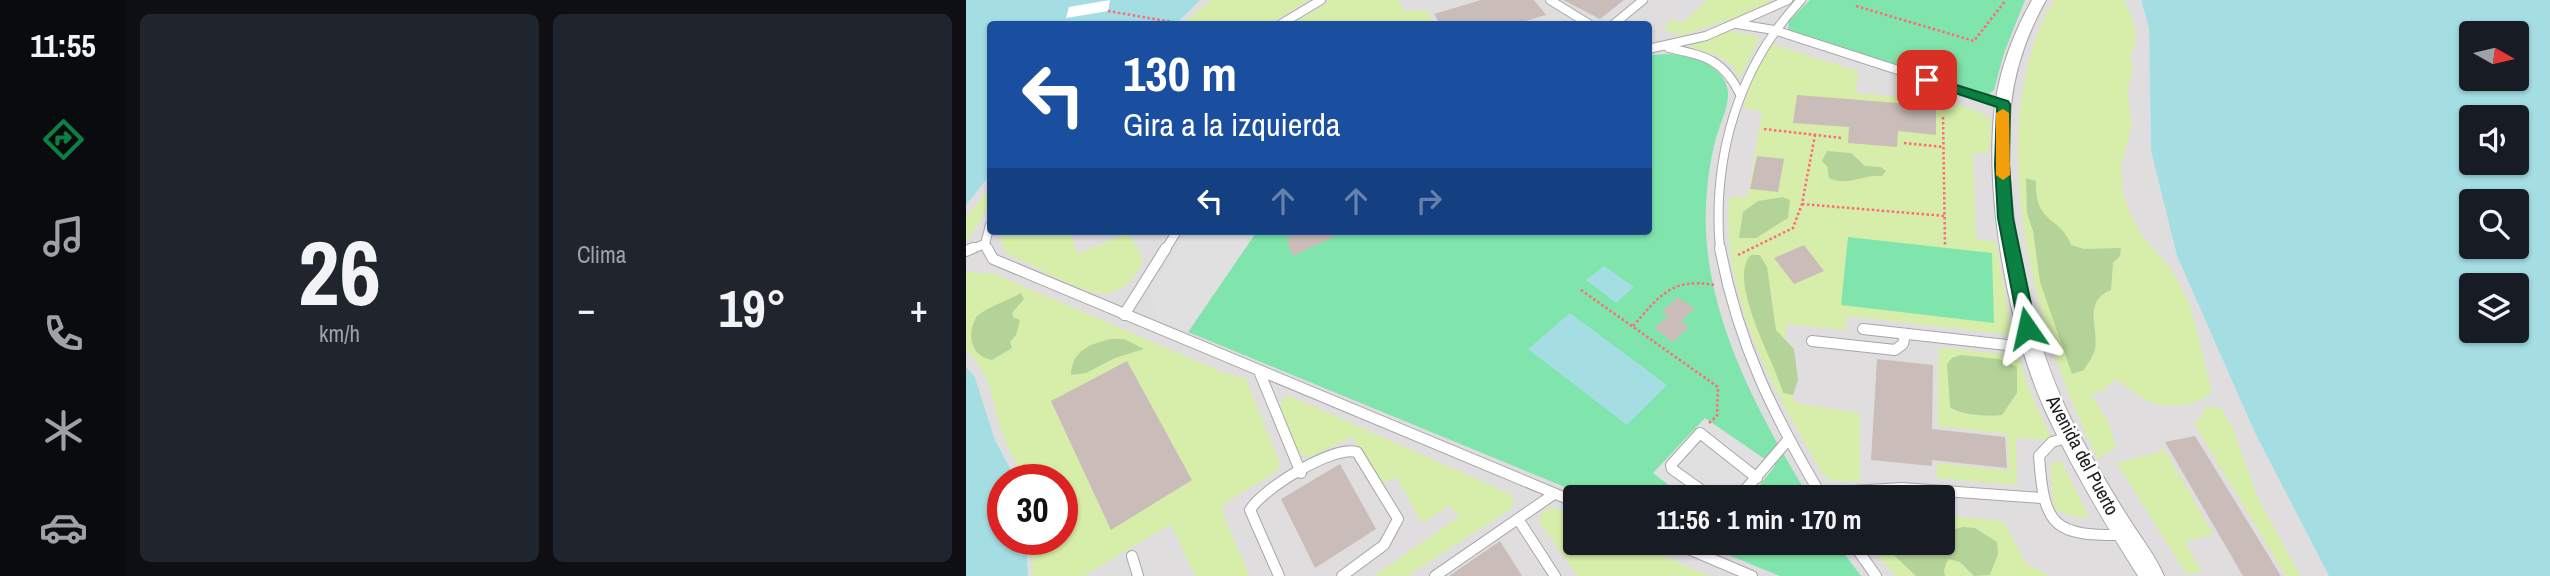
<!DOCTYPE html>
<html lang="es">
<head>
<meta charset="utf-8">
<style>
	:root { --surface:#171b24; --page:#20242c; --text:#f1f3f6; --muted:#9ea1a6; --accent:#0b8043 }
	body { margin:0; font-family:"Archivo Narrow",sans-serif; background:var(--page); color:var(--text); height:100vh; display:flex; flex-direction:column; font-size:26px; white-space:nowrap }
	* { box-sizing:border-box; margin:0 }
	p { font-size:23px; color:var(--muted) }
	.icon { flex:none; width:38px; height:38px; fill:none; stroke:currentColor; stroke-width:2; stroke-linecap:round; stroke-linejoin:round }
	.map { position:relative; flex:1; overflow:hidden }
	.details { display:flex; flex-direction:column; gap:14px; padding:14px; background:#0d0f14; width:840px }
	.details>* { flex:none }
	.hud { position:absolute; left:21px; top:21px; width:665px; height:214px; border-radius:7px; box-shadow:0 2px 5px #0004; background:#1a4fa0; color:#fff; overflow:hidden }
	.needle { width:46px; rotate:98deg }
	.fabs { position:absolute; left:1493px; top:21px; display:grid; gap:14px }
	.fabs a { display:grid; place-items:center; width:70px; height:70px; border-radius:7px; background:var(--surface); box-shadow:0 2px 5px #0004; font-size:35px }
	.speed { position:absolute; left:21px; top:464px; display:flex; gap:14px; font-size:35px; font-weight:700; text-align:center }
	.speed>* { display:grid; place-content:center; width:91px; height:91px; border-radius:50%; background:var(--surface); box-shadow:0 2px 5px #0004; line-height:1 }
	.speed .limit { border:10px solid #d22; background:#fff; color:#111 }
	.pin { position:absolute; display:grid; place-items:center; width:60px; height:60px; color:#fff; margin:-30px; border-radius:14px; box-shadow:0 4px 10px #0006 }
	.me { position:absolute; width:77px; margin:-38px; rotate:349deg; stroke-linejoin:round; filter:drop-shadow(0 0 5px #0008) }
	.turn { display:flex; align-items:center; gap:24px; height:147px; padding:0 21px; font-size:32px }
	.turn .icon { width:91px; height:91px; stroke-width:2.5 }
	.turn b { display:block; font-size:49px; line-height:60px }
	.lanes { display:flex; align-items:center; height:66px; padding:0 21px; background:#0003; justify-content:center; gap:35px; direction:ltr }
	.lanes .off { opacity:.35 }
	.big { font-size:52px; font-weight:700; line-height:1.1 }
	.details .widget { flex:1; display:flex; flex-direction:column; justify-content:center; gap:10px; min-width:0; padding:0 24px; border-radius:10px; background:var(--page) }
	.details .dial { align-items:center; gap:0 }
	.dial b { font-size:91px; line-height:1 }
	.heat { display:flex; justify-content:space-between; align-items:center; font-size:38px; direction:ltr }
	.details .tiles { flex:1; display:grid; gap:14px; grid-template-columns:repeat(2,1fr) }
	.trip { position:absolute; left:597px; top:485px; width:392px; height:70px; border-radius:7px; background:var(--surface); box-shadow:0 2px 5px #0004; font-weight:700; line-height:70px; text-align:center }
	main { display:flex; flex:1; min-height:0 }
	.dock { display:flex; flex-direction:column; width:126px; justify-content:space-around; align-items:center; background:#090b0e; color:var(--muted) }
	.dock .icon { width:49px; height:49px }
	.dock .current { color:var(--accent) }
	.dock b { font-size:32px; color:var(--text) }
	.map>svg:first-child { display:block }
	.residential { fill:#dfddde; fill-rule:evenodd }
	.grass { fill:#d7eeaa }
	.forest { fill:#b4d399 }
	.pitch { fill:#80e5ac }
	.parking { fill:#e0e0e0 }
	.water { fill:#a4dee2; fill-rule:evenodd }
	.pier { fill:#fff }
	.building { fill:#cabdb9 }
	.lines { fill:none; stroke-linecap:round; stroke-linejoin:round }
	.lane-far1-casing { stroke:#a7a7a7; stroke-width:10 }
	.lane-casing { stroke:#a7a7a7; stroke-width:12 }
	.street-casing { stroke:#a7a7a7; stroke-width:2 }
	.path { stroke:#ff6a75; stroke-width:2.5; stroke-dasharray:2.5 2.5; stroke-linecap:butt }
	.lane-far1 { stroke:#fff; stroke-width:8 }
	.lane { stroke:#fff; stroke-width:10 }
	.street { fill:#fff; fill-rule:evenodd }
	.route { fill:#0b8043; stroke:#07532c; stroke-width:2 }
	.slow { fill:#f59e0b }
	.labels { text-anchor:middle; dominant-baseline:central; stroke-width:5; stroke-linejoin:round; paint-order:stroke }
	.street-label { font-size:19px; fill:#202020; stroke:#fff }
</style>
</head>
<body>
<main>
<nav class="dock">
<b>11:55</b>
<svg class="icon current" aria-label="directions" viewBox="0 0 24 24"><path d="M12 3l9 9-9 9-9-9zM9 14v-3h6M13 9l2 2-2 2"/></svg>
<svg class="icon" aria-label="music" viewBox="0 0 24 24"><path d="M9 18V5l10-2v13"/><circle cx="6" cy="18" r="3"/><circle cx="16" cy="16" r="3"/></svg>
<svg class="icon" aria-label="phone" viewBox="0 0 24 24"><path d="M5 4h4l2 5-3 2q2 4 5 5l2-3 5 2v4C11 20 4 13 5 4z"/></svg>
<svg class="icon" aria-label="climate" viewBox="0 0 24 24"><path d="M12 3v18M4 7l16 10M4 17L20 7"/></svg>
<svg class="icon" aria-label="car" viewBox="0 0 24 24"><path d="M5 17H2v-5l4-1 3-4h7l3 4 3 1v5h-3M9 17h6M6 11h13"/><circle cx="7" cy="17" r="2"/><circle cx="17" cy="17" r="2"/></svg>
</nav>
<section class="details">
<div class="tiles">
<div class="widget dial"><b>26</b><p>km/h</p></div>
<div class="widget"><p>Clima</p>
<div class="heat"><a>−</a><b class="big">19°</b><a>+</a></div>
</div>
</div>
</section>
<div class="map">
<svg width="1584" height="576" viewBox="0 0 1584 576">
	<rect width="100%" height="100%" fill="#f1ece7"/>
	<path class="residential" d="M 234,0 L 1175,0 L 1183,28 L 1185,151 L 1211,256 L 1289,433 L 1363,576 L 62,576 L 60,539 L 96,539 L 96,480 L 50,479 L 29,440 L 9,377 L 0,367 L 0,205 L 24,175 L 24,231 L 682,231 L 682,24 L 210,24 ZM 609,497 L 976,497 L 976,542 L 609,542 Z"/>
	<g class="grass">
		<path d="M 246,0 L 343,0 L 304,24 L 215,24 Z"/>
		<path d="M 365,0 L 433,0 L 438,11 L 461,10 L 470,24 L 327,24 Z"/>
		<path d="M 741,0 L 806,0 L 776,15 L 715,36 L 698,29 L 705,20 L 717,23 Z"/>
		<path d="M 1088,0 L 1158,0 C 1167,21 1176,35 1164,57 L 1167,70 L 1161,90 L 1166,125 L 1155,165 L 1157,192 L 1163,211 L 1175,234 L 1205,269 L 1224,304 L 1246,392 C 1232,406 1201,410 1182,401 C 1170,395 1159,386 1149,379 L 1138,390 L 1125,394 L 1142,421 L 1150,447 L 1132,459 C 1070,337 1012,127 1088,0 Z"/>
		<path d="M 762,31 L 794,37 L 773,79 C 766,57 746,53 725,49 L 728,43 Z"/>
		<path d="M 805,44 L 892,71 L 890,93 L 954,99 L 957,91 L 1018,114 L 1025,122 L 1023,153 L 1007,153 L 1010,239 L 1030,242 L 1046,335 L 881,316 L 880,330 L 821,324 L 816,361 L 829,403 L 894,413 L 894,482 L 864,480 L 857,474 C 808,392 755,297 763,198 L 782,196 L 796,111 L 777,108 L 785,82 Z"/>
		<path d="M 24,188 L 24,204 L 0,243 L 0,217 Z"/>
		<path d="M 35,231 L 104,231 L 112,254 L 163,232 L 177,260 C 172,277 156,293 137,294 C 118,295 60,262 40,253 L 35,243 Z"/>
		<path d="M 0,272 L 29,274 L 256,372 L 280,379 L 314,464 L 310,472 L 257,504 L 258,517 L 284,576 L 229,576 L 205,524 L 118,576 L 67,576 L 65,539 L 96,539 L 96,480 L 60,479 C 52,465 42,450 37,435 C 25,401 28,378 0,350 Z"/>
		<path d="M 973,347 L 1053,356 L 1061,384 L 1086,440 L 1050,438 L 1051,485 L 970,478 L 971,463 L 1043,471 L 1041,434 L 972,426 Z"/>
		<path d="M 322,395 L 546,495 L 548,499 L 545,509 L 441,576 L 408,576 L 493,517 L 484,505 L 456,523 L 430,477 L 414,485 L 386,437 L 344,457 L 333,453 L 313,404 Z"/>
		<path d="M 1239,406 L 1255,408 L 1266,427 L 1292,497 L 1334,576 L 1320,576 L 1227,422 L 1234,420 Z"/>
		<path d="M 1199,450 L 1247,534 L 1219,542 L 1236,572 L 1220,574 L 1151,463 Z"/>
		<path d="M 1095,461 L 1123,517 L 1108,517 L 1088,509 L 1084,467 L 1088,462 Z"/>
		<path d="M 590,508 L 609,517 L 609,542 L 667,543 L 743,576 L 611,576 L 572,520 L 579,510 Z"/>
		<path d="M 977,515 L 1037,521 L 1060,563 L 1084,576 L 930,576 L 900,543 L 976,542 Z"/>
	</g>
	<g class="forest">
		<path d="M 861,151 L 885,153 L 899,166 L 915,167 L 920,171 L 916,176 C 897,174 882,187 863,178 L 861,166 L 856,161 Z"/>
		<path d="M 1060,178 L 1070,181 C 1068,225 1096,217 1105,245 L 1118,249 L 1155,248 L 1154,256 L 1147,263 L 1145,290 C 1116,302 1133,327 1129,350 C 1127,357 1121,364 1118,370 L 1106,374 L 1074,282 L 1067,231 L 1061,213 Z"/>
		<path d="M 817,197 L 824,200 L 822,218 L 790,238 L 773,238 L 777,212 L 792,201 Z"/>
		<path d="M 785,255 L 794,255 L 801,267 L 810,330 L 828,349 L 832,380 L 827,395 L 817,393 C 809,362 760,281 785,255 Z"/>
		<path d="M 55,293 L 58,299 L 46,313 L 48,318 L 54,320 L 50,335 L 44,342 L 46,348 L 26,360 C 4,356 0,334 11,316 C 23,306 41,301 55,293 Z"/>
		<path d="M 145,339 L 158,339 L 178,349 L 149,358 L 120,373 L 105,375 C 106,350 124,344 145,339 Z"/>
		<path d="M 995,355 L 1033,359 L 1051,367 L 1051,393 L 1036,415 C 1023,417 994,415 984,407 L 981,364 L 986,358 Z"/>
		<path d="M 997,527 L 1009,528 L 1031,542 L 1032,554 L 1024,575 L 1008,576 L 994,562 L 982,559 L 978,570 L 979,576 L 950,576 L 915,543 L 976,542 L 977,532 Z"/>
	</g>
	<g class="pitch">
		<path d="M 844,0 L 1059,0 L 1038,53 L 1028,90 L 1020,96 L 828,36 L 822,30 L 823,21 Z"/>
		<path d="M 705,54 C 726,56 759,65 762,92 C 763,106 754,124 750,138 C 744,160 741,184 740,206 C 735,309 791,412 843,497 L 623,497 L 222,332 L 291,231 L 682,231 L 683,55 Z"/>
		<path d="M 882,237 L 1026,253 L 1028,323 L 875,305 Z"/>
		<path d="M 733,543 L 870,543 L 895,576 L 814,576 Z"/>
	</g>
	<g class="parking">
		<path d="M 221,231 L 291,231 L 222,332 L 193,321 L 184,300 L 191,279 Z"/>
		<path d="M 739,418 L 809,466 L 784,497 L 718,497 L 687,473 Z"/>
	</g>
	<g class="water">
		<path d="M 0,0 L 234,0 L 210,24 L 24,24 L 24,175 L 0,205 Z"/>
		<path d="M 1175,0 L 1584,0 L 1584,576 L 1363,576 L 1289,433 L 1211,256 L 1185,151 L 1183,28 ZM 1505,33 L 1550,33 L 1550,79 L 1505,79 ZM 1505,117 L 1550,117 L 1550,163 L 1505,163 ZM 1505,201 L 1550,201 L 1550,247 L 1505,247 ZM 1505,285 L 1550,285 L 1550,331 L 1505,331 Z"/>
		<path d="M 638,266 L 668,287 L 650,303 L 620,280 Z"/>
		<path d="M 604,313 L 701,385 L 661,425 L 562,349 Z"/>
		<path d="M 0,367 L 9,377 L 29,440 L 50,479 L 37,480 L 37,539 L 60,539 L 62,576 L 0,576 Z"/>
	</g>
	<path class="pier" d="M 144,0 L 142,11 L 100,18 L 103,7 Z"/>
	<g class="building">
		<path d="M 515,0 L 568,0 L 580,15 L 550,24 L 474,24 L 468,14 Z"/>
		<path d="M 597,0 L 658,0 L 634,19 Z"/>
		<path d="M 831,95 L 970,106 L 970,135 L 932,131 L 931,147 L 882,143 L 883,127 L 827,123 Z"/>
		<path d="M 791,156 L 818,159 L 812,192 L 784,189 Z"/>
		<path d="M 323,231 L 380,231 L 327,256 L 322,244 Z"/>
		<path d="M 838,245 L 858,271 L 828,284 L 808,258 Z"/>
		<path d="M 712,297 L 729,309 L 715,321 L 723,327 L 707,342 L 688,328 L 702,316 L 696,311 Z"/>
		<path d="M 911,359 L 967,365 L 966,429 L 1039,437 L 1041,468 L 966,460 L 966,466 L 905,460 Z"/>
		<path d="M 161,361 L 226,480 L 145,530 L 85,401 Z"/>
		<path d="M 1229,436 L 1315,576 L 1277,576 L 1199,442 Z"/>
		<path d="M 374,464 L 410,529 L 349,568 L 315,499 Z"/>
		<path d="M 534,541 L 556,576 L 483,576 Z"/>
	</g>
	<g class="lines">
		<g class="lane-far1-casing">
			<g id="lane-far1">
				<path d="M 584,0 L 623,24"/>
				<path d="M 315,24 L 355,0"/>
				<path d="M 648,24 L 677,0"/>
				<path d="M 771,24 L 808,30 L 1037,104"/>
				<path d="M 703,48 C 739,56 757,59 774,94"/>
				<path d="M 682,49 L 740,36 L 822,0"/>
				<path d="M 3,250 L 19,244"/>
				<path d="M 22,250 L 19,244 L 24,225"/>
				<path d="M 199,250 L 211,231"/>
				<path d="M 754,250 C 746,159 771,68 835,0"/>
			</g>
		</g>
		<g class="lane-casing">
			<g id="lane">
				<path d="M 21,248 L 27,259 L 609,502"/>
				<path d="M 754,248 C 772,344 807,414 856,497"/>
				<path d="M 0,251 L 7,248"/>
				<path d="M 158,315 L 200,248"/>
				<path d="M 897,329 L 1068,348"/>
				<path d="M 846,341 L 929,350 L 937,344 L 939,334"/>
				<path d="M 293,371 L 335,473"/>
				<path d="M 1104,437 L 1086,442 L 1073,456 C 1078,527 1087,536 1159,535"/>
				<path d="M 854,493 L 936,488 L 1075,498"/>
				<path d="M 745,497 L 706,469 L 705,465 L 734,433 L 791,478"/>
				<path d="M 773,497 L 822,440"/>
				<path d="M 552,519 L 589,576"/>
				<path d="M 706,542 L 786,576"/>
				<path d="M 886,542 L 910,576"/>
				<path d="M 166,556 L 172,576"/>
				<path d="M 313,576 L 284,510 C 296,489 367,445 391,452 L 432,519 L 418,545 L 376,576"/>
				<path d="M 469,576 L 588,494"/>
			</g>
		</g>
		<g class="street-casing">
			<path id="street" d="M 1066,0 L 1080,0 C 1062,32 1049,68 1045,105 C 1035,199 1063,337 1106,421 C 1124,455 1144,489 1165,522 C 1176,539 1190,557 1198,576 L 1172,576 C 1138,522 1105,467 1078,408 C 1042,326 1018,195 1029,105 C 1034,68 1048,32 1066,0 Z"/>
		</g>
		<g class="path">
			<path d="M 890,6 L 1008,41 L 1040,0"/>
			<path d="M 142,11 L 212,23"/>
			<path d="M 977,117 L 979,245"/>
			<path d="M 798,129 L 876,138"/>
			<path d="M 938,143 L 978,147"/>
			<path d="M 836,204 L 979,216"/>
			<path d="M 772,255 L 827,228 L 836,204 L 849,135"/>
			<path d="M 615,290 L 752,387 L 751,416 L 743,423"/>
			<path d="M 667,326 C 693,297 705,277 748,285"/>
		</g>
		<use href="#lane-far1" class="lane-far1"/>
		<use href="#lane" class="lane"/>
		<use href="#street" class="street"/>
	</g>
	<path class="route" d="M 961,76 L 1042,101 L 1044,104 L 1043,165 L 1047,218 L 1070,328 L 1067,332 L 1056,332 L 1053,328 L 1032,218 L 1029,165 L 1031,107 L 956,82 L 954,80 Z"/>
	<path class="slow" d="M 1037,109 L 1043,113 L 1044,175 L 1037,180 L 1030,175 L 1030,113 Z"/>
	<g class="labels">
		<g class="street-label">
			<text transform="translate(1117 455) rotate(62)">Avenida del Puerto</text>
		</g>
	</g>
</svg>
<div class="fabs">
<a><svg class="needle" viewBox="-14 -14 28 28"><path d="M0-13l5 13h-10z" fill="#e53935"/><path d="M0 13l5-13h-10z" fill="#9ea1a6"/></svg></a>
<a><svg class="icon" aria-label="sound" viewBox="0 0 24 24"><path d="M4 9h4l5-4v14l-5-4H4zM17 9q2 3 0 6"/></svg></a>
<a><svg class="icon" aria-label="search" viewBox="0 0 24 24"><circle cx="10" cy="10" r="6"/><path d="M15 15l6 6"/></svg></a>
<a><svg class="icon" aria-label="layers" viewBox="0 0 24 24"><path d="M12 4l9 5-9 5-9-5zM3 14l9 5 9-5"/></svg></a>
</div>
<div class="speed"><div class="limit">30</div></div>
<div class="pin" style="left:961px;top:80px;background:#d93025"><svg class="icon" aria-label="arrive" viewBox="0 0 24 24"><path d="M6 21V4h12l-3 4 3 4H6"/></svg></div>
<svg class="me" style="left:1061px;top:328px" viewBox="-20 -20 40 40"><path d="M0-17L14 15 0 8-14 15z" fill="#0b8043" stroke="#fff" stroke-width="4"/></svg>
<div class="trip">11:56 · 1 min · 170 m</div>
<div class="hud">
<div class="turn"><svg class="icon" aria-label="left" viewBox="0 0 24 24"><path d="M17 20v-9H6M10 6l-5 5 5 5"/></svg><div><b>130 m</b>Gira a la izquierda</div></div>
<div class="lanes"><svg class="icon" aria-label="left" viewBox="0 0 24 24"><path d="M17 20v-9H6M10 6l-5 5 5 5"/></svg><svg class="icon off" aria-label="ahead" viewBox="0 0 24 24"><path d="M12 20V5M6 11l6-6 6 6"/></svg><svg class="icon off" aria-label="ahead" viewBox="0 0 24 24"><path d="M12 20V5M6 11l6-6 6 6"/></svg><svg class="icon off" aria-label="right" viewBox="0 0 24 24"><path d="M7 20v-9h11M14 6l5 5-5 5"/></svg></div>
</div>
</div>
</main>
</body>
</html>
